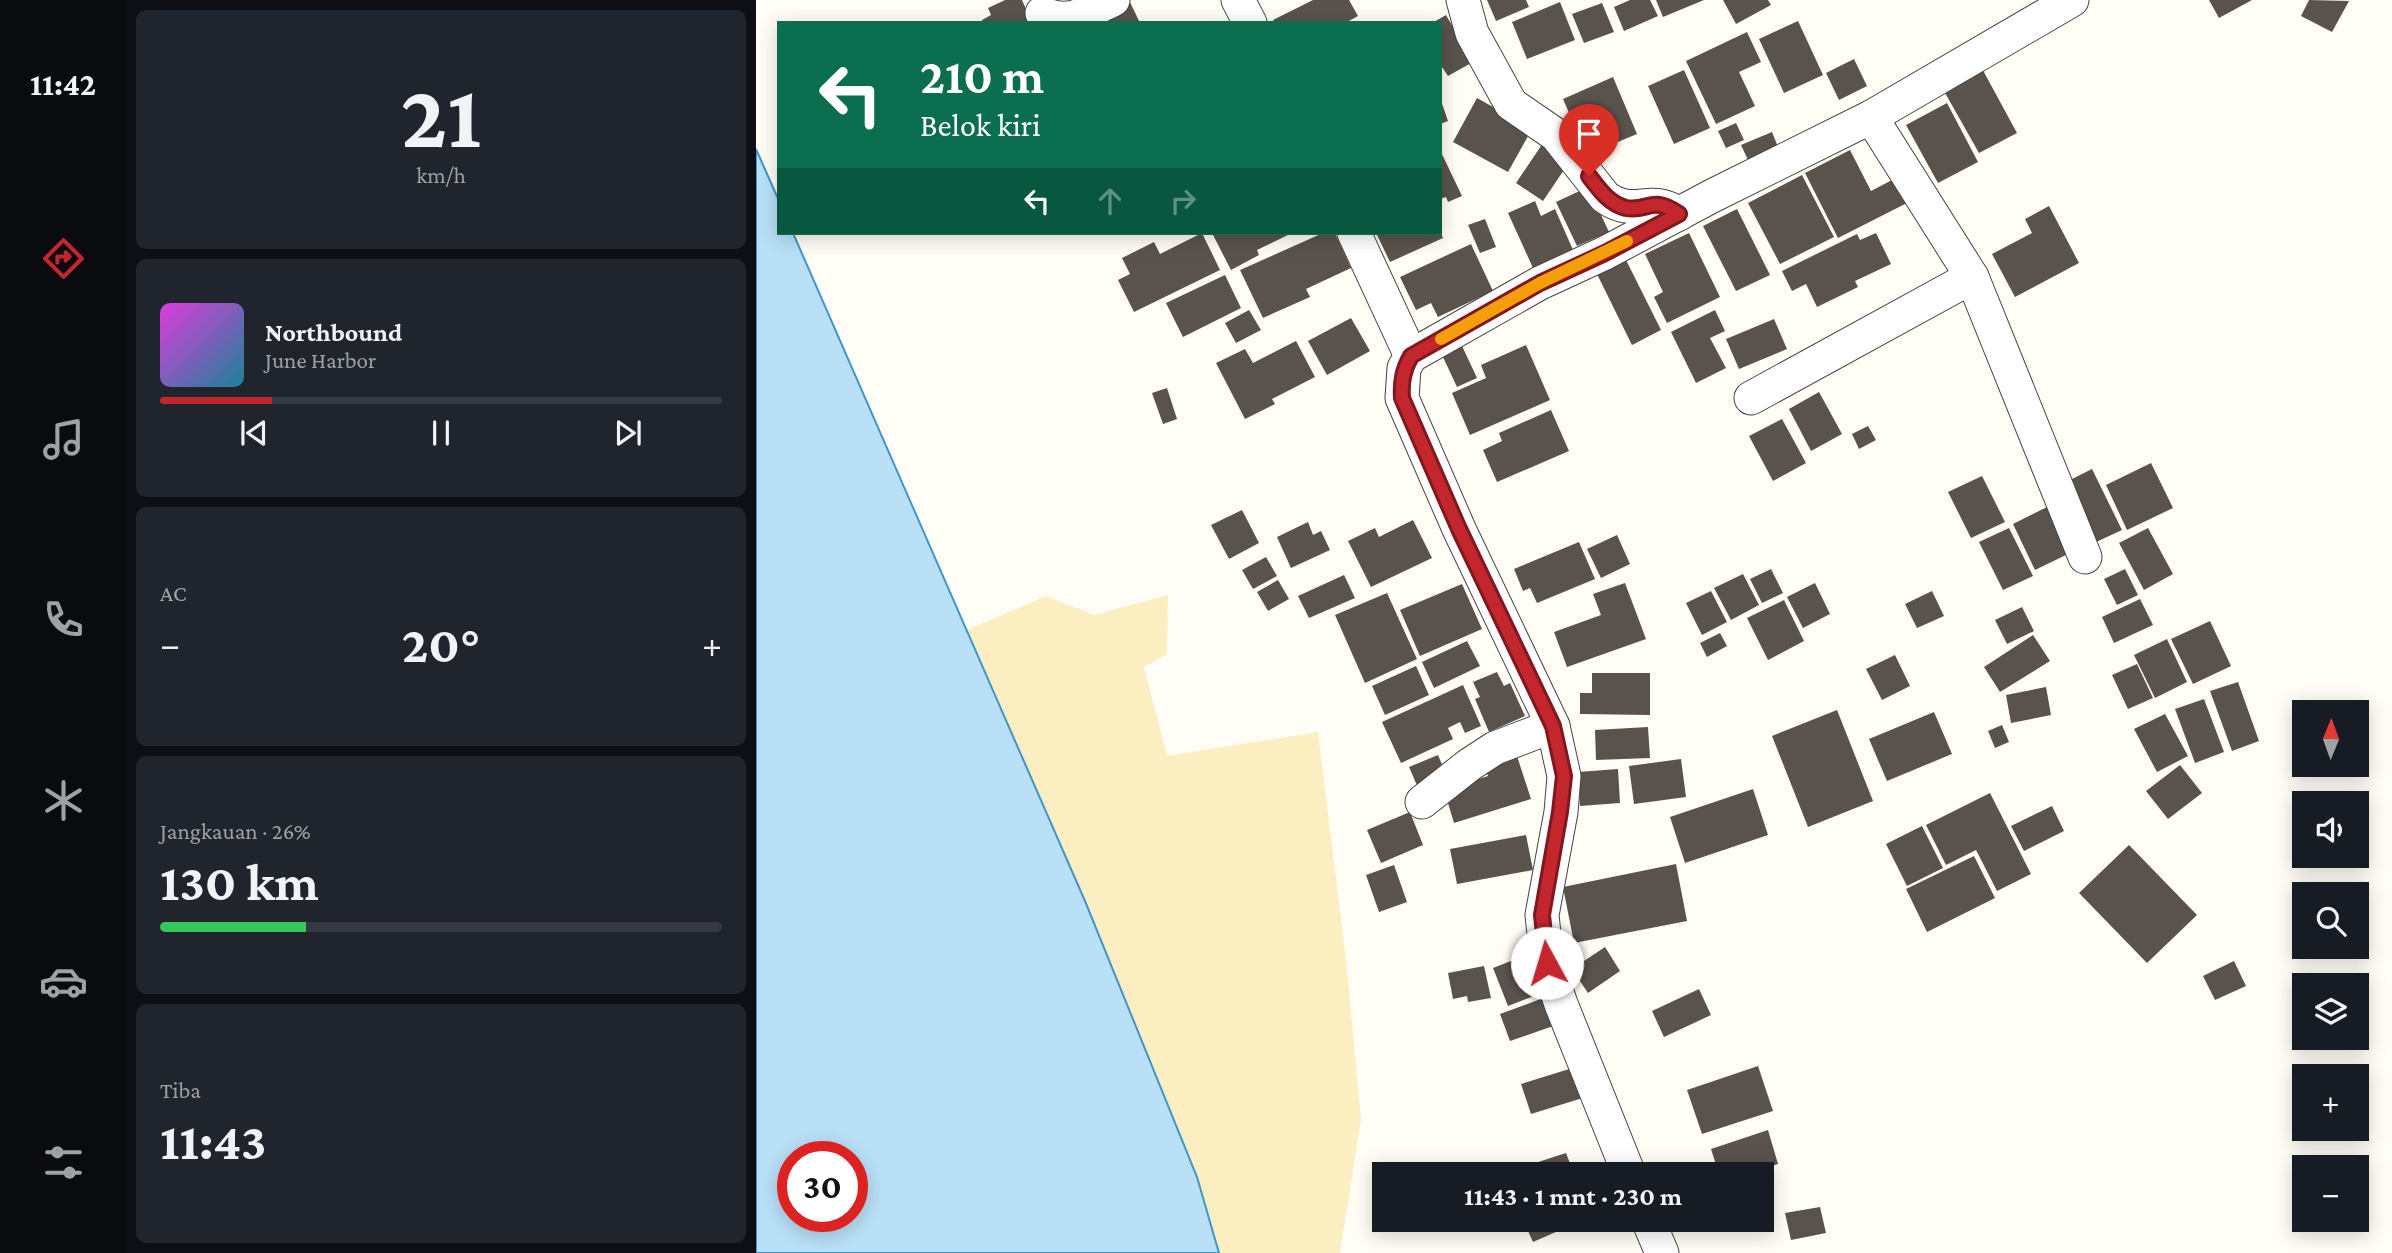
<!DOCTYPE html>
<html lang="id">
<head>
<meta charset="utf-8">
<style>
	:root { --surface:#171b24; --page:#20242c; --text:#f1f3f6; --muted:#9ea1a6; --line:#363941; --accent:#c4262e }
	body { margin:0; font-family:"Crimson Pro",serif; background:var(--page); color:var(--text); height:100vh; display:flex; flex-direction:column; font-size:26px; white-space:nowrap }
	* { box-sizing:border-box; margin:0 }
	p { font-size:23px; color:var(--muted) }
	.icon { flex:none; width:38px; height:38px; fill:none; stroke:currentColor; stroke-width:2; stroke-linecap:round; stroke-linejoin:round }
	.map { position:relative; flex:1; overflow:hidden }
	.side { display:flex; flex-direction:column; gap:10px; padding:10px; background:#0d0f14; width:630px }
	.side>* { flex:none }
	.hud { position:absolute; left:21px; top:21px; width:665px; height:214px; border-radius:0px; box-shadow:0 4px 18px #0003; background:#0b6e4f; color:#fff; overflow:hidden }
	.needle { width:46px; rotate:1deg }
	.buttons { position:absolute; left:1536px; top:700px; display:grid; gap:14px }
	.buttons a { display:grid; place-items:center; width:77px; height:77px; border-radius:0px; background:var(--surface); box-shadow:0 4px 18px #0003; font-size:35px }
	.speed { position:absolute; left:21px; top:1141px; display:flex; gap:14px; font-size:35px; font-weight:700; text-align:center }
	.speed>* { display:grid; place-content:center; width:91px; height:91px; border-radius:50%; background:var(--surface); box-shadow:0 4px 18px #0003; line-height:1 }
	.speed .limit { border:10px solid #d22; background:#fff; color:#111 }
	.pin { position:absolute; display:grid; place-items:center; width:60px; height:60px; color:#fff; margin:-72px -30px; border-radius:50% 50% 50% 0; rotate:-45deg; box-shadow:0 0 7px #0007 }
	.pin .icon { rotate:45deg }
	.me { position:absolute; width:77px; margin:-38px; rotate:354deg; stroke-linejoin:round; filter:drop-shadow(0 0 5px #0008) }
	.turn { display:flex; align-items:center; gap:24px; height:147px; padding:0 28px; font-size:32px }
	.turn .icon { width:91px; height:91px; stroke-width:2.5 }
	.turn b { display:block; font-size:49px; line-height:60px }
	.lanes { display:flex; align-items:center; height:66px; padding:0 28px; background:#0003; justify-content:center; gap:35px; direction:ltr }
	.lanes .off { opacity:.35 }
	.big { font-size:52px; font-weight:700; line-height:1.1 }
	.side .tile { flex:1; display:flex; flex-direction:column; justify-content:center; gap:10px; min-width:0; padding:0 24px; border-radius:10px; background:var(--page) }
	.side .dial { align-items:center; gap:0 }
	.dial b { font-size:91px; line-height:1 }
	.song { display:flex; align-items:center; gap:21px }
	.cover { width:84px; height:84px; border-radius:10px; background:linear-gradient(135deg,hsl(300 70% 55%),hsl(190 70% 35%)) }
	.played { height:7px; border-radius:4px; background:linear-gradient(90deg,var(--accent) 20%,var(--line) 20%) }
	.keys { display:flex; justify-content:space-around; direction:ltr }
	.heat { display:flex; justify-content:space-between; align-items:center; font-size:38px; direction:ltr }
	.charge { height:10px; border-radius:5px; background:linear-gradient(90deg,#34c759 26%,var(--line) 0) }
	.trip { position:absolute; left:616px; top:1162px; width:402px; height:70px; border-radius:0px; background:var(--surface); box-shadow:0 4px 18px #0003; font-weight:700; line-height:70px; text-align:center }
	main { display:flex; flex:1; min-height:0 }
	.menu { display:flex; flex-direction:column; width:126px; justify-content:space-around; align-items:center; background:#090b0e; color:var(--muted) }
	.menu .icon { width:49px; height:49px }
	.menu .active { color:var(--accent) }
	.menu b { font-size:32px; color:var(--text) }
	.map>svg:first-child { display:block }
	.sand { fill:#fbeec1 }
	.water { fill:#b9e0f7; stroke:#3f96cf; stroke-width:2; fill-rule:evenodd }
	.building { fill:#5a524d }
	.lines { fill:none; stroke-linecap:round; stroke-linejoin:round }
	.minor-casing { stroke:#444; stroke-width:35 }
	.minor { stroke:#fff; stroke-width:33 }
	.route-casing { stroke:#7f191e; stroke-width:18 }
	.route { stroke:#c4262e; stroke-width:12 }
	.slow { stroke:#f59e0b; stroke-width:12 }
</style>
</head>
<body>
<main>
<nav class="menu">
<b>11:42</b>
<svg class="icon active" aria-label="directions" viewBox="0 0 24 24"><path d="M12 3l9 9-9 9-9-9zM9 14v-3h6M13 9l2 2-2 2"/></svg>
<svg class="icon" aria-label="music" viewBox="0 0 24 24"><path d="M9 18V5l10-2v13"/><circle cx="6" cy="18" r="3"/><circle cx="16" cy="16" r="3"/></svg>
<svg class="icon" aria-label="phone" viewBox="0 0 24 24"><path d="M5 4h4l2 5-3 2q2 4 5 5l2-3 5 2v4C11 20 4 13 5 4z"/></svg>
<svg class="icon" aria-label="climate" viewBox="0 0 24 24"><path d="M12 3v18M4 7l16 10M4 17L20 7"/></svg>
<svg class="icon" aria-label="car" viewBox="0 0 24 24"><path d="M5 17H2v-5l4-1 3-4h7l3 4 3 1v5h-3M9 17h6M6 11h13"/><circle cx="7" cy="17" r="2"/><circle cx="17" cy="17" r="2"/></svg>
<svg class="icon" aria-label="filters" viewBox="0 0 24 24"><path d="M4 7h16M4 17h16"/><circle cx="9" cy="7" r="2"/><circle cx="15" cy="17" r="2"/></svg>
</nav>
<section class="side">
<div class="tile dial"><b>21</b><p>km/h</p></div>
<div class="tile">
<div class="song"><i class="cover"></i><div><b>Northbound</b><p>June Harbor</p></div></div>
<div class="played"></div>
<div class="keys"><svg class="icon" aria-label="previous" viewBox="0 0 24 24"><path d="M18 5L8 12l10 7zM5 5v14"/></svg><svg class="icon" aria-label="pause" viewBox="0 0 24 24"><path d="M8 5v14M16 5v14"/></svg><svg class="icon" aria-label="next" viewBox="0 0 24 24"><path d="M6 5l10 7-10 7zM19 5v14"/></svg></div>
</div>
<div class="tile"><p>AC</p>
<div class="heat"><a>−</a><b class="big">20°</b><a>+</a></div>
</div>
<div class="tile"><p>Jangkauan · 26%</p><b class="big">130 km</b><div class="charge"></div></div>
<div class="tile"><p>Tiba</p><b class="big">11:43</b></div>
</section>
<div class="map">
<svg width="1636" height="1253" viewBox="0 0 1636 1253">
	<rect width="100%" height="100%" fill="#fffdf5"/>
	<path class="sand" d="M 412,595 L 411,654 L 388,667 L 411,756 L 562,732 L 590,960 L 605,1119 L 584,1253 L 463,1253 L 441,1177 L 329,901 L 211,630 L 290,596 L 338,615 Z"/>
	<path class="water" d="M 0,149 L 23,201 L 23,233 L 37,233 L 329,901 L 441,1177 L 463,1253 L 0,1253 ZM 37,1157 L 96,1157 L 96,1216 L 37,1216 Z"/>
	<g class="building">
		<path d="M 249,0 L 266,0 L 276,23 L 227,23 L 226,20 L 235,15 L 232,8 Z"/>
		<path d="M 373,0 L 384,23 L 322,23 Z"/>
		<path d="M 557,0 L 593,0 L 602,16 L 589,23 L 519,23 L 517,20 Z"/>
		<path d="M 731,0 L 770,0 L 773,7 L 740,21 Z"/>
		<path d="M 874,0 L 894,0 L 902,16 L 868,31 L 858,7 Z"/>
		<path d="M 900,0 L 948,0 L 907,17 Z"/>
		<path d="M 967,0 L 1012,0 L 1015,5 L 980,24 Z"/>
		<path d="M 1453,0 L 1496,0 L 1463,18 Z"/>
		<path d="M 1553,0 L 1593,1 L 1576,32 L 1545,16 Z"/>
		<path d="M 804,2 L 819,40 L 771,59 L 756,22 Z"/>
		<path d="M 846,3 L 858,32 L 828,43 L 816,14 Z"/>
		<path d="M 690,15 L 717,62 L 692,76 L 684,64 L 684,23 L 676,23 Z"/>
		<path d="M 1042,21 L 1067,75 L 1028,93 L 1003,39 Z"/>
		<path d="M 991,32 L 1005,62 L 983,72 L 999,106 L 960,124 L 930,61 Z"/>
		<path d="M 1098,59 L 1111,86 L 1083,100 L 1070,73 Z"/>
		<path d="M 1223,63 L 1261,133 L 1223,153 L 1184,84 Z"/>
		<path d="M 928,70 L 954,128 L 918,144 L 892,86 Z"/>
		<path d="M 857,77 L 881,134 L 845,149 L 839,132 L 824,138 L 807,99 Z"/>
		<path d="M 684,98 L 692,121 L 684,124 Z"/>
		<path d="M 721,98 L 776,129 L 752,172 L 697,142 Z"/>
		<path d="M 1191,103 L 1222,162 L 1182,183 L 1150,125 Z"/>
		<path d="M 980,123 L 988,140 L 970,148 L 962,131 Z"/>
		<path d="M 1016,132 L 1022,147 L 992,160 L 985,145 Z"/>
		<path d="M 787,143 L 814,161 L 787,201 L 760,183 Z"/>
		<path d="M 684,150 L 706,196 L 692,202 L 690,197 L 684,199 Z"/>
		<path d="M 1094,150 L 1115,191 L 1138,179 L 1151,203 L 1082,238 L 1049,173 Z"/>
		<path d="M 1046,175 L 1078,237 L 1024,264 L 992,203 Z"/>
		<path d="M 832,187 L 853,232 L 821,246 L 800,202 Z"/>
		<path d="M 779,201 L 785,216 L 799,209 L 817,250 L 777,268 L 752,213 Z"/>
		<path d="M 1293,206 L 1323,263 L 1259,297 L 1236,254 L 1276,233 L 1269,219 Z"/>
		<path d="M 981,209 L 1014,275 L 980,291 L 947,226 Z"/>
		<path d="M 729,219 L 740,247 L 724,253 L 712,225 Z"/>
		<path d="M 446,233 L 464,270 L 378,312 L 362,280 L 374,274 L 366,258 L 398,242 L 404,254 Z"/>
		<path d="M 456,233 L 536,233 L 501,250 L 503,255 L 475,270 Z"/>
		<path d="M 567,233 L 579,233 L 595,268 L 550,289 L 554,297 L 507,318 L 484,270 Z"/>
		<path d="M 626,233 L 685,233 L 687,238 L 634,262 L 621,235 Z"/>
		<path d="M 933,233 L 964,297 L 911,323 L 898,297 L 907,292 L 889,254 Z"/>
		<path d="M 1120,233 L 1135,264 L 1099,281 L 1102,287 L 1061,307 L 1050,284 L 1036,291 L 1026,271 L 1101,234 L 1104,240 Z"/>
		<path d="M 715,244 L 737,291 L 682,317 L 675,303 L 660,310 L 644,277 Z"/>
		<path d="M 869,258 L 905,330 L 876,345 L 840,272 Z"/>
		<path d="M 469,275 L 485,308 L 427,337 L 410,303 Z"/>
		<path d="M 493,310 L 505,330 L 480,343 L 469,323 Z"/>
		<path d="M 959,310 L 969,331 L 954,338 L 970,368 L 940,383 L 915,332 Z"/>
		<path d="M 595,318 L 614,351 L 571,375 L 552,341 Z"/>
		<path d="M 1018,319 L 1031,349 L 983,369 L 970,339 Z"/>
		<path d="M 540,341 L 559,377 L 516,399 L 519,404 L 489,419 L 460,363 L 489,349 L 497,363 Z"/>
		<path d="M 770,345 L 794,400 L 714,435 L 696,393 L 730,378 L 725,365 Z"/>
		<path d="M 706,346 L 721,378 L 701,387 L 686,355 Z"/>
		<path d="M 411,388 L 421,419 L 407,424 L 396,393 Z"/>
		<path d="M 1063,392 L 1086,434 L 1055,451 L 1033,409 Z"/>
		<path d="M 795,410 L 813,451 L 741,482 L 727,450 L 746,441 L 743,433 Z"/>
		<path d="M 1026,419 L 1050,463 L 1017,481 L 993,436 Z"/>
		<path d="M 1112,426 L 1120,440 L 1103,449 L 1096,434 Z"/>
		<path d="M 1395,463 L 1417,508 L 1371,530 L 1350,485 Z"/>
		<path d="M 1336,469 L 1366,530 L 1338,543 L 1308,483 Z"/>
		<path d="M 1226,476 L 1249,522 L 1215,538 L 1192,492 Z"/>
		<path d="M 1293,506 L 1316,552 L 1279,570 L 1257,524 Z"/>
		<path d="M 486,510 L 503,543 L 473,559 L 455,525 Z"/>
		<path d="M 657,520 L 676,558 L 615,587 L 592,541 L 619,528 L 623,537 Z"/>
		<path d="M 552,522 L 557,535 L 565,531 L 574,550 L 535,568 L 521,537 Z"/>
		<path d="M 1253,528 L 1277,576 L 1247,590 L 1223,542 Z"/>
		<path d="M 1392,528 L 1417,574 L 1388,590 L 1363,543 Z"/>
		<path d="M 861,535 L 874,564 L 845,578 L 831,549 Z"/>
		<path d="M 823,542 L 839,579 L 781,603 L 774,588 L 767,591 L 758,569 Z"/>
		<path d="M 510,557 L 521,576 L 497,589 L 486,570 Z"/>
		<path d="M 1015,569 L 1027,593 L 1006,603 L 994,579 Z"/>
		<path d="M 1369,569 L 1382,595 L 1361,605 L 1348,579 Z"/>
		<path d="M 987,574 L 1003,605 L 975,620 L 958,588 Z"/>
		<path d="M 588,575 L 599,598 L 553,618 L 542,596 Z"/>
		<path d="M 522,580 L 533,599 L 512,611 L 501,592 Z"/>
		<path d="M 869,583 L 890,639 L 811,667 L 798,632 L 845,615 L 837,594 Z"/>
		<path d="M 1059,583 L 1074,614 L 1047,628 L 1031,597 Z"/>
		<path d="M 706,584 L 726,629 L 664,656 L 644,610 Z"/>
		<path d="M 955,591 L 971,622 L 946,635 L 930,603 Z"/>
		<path d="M 1176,591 L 1188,616 L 1161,628 L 1149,604 Z"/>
		<path d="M 631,593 L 661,659 L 609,683 L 579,615 Z"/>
		<path d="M 1384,599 L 1397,625 L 1358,643 L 1346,617 Z"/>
		<path d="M 1028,600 L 1048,641 L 1012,660 L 991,618 Z"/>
		<path d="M 1266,607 L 1278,631 L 1251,644 L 1239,620 Z"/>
		<path d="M 1454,621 L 1475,666 L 1437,684 L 1415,639 Z"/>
		<path d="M 964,633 L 971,646 L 951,657 L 944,643 Z"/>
		<path d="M 1277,635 L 1294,661 L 1244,692 L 1228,667 Z"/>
		<path d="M 1411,639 L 1431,682 L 1399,698 L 1378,655 Z"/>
		<path d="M 711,641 L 724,666 L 678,688 L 666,662 Z"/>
		<path d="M 1139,655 L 1154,686 L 1126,700 L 1110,669 Z"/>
		<path d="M 1381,664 L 1397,698 L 1372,709 L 1356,675 Z"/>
		<path d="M 660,666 L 673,695 L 629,715 L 616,686 Z"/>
		<path d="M 741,672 L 748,686 L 754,683 L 769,716 L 733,732 L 719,699 L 724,697 L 717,682 Z"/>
		<path d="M 836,673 L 894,673 L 894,715 L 824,714 L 824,693 L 836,693 Z"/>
		<path d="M 1482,682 L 1503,741 L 1476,751 L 1454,691 Z"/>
		<path d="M 707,685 L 725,726 L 709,733 L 704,722 L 692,728 L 697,739 L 645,763 L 626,722 Z"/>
		<path d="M 1290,687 L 1295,715 L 1255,723 L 1250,695 Z"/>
		<path d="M 1448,699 L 1468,752 L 1439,763 L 1419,709 Z"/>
		<path d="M 1081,710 L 1117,801 L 1052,827 L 1016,736 Z"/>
		<path d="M 1178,712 L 1196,754 L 1131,781 L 1113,739 Z"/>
		<path d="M 1409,714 L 1432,756 L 1401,772 L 1378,729 Z"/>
		<path d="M 1246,725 L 1253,742 L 1239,748 L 1232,731 Z"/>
		<path d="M 892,727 L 894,758 L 840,760 L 839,730 Z"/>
		<path d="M 760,753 L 775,799 L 698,823 L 688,790 L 732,776 L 727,763 Z"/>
		<path d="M 682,755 L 692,779 L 663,790 L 653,767 Z"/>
		<path d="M 925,759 L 930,797 L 878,804 L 873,766 Z"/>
		<path d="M 1424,765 L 1446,793 L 1412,819 L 1390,791 Z"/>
		<path d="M 862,769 L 864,803 L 824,806 L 822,772 Z"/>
		<path d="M 997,789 L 1012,835 L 929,863 L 914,817 Z"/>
		<path d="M 1234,793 L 1275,874 L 1241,891 L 1220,850 L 1190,865 L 1170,825 Z"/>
		<path d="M 1296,806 L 1308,831 L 1268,851 L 1255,826 Z"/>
		<path d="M 654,812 L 667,845 L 625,863 L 611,830 Z"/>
		<path d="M 1166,826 L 1187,868 L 1151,886 L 1130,844 Z"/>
		<path d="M 770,835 L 777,870 L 701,884 L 694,849 Z"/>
		<path d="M 1373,845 L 1441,915 L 1391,963 L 1323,893 Z"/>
		<path d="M 1218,856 L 1239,898 L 1171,932 L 1150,889 Z"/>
		<path d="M 920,864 L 931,921 L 818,943 L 807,887 Z"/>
		<path d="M 638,865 L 651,902 L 623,912 L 610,875 Z"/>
		<path d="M 849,947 L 864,971 L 832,993 L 816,969 Z"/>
		<path d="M 775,953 L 791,991 L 752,1006 L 737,968 Z"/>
		<path d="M 1478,961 L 1490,986 L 1459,1000 L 1447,976 Z"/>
		<path d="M 728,966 L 735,998 L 712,1002 L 711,996 L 697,999 L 692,973 Z"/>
		<path d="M 943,989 L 955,1015 L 908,1037 L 896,1011 Z"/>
		<path d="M 790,997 L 800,1025 L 754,1041 L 744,1014 Z"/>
		<path d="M 823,1066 L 833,1096 L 775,1114 L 765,1084 Z"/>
		<path d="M 1002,1066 L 1017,1111 L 946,1134 L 931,1090 Z"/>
		<path d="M 1012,1130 L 1022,1164 L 991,1174 L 963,1174 L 955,1149 Z"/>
		<path d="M 810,1153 L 818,1174 L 780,1174 L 776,1164 Z"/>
		<path d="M 1064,1207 L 1070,1233 L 1035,1240 L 1029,1213 Z"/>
		<path d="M 767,1220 L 816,1220 L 818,1224 L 777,1242 Z"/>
		<path d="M 925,1220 L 959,1220 L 929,1231 Z"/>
	</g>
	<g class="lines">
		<g class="minor-casing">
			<g id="minor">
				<path d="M 482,0 L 494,23"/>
				<path d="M 707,0 L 716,33 L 755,104 L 800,135 L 849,197 C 880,219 892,193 923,214"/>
				<path d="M 286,13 C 314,26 330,12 357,0"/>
				<path d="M 1115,117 L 1216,277 L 1329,557"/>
				<path d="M 598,233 L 655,356"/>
				<path d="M 995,398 L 1216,277"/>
				<path d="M 666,802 L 713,765 L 739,748 L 797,726"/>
				<path d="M 873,1174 L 805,1004 L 791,963 L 786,915 L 805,812 L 808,776 L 797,726 L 703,529 L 646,398 L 648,368 L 655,356 L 784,283 L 849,253 L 956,196 L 1115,117 L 1316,0"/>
				<path d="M 892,1220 L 906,1253"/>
			</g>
		</g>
		<use href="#minor" class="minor"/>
	</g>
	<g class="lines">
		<g class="route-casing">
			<path id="route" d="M 791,963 L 786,915 L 804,812 L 808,776 L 797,726 L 703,529 L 646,398 C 645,382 647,370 655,356 L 784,283 L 849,253 L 923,214 C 895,195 893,212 870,208 C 853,204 843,189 833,176"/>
		</g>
		<use href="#route" class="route"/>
		<path class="slow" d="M 685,339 L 784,283 L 871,241"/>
	</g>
</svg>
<div class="buttons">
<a><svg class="needle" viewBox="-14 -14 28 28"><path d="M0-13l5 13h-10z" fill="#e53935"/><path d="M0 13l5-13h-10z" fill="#9ea1a6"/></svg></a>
<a><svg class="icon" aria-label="sound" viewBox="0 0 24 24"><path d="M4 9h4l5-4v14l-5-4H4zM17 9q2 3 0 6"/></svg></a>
<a><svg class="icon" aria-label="search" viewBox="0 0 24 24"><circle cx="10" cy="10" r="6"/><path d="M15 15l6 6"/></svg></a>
<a><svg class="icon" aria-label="layers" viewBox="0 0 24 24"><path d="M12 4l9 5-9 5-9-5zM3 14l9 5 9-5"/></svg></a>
<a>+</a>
<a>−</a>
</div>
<div class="speed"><div class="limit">30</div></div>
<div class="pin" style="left:833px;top:176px;background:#d93025"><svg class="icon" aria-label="arrive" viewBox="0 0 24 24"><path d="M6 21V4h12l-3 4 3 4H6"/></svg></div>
<svg class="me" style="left:791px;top:963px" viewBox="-20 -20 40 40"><circle r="19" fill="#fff"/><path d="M0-13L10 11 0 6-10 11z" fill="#c4262e"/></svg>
<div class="trip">11:43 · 1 mnt · 230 m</div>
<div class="hud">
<div class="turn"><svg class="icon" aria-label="left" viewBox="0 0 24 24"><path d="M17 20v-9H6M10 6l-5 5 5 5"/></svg><div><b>210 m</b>Belok kiri</div></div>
<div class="lanes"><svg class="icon" aria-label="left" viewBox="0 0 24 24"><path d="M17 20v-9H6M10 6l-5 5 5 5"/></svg><svg class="icon off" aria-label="ahead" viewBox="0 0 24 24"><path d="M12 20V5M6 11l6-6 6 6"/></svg><svg class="icon off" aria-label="right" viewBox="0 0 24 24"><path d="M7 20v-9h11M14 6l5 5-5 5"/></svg></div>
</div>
</div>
</main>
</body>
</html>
